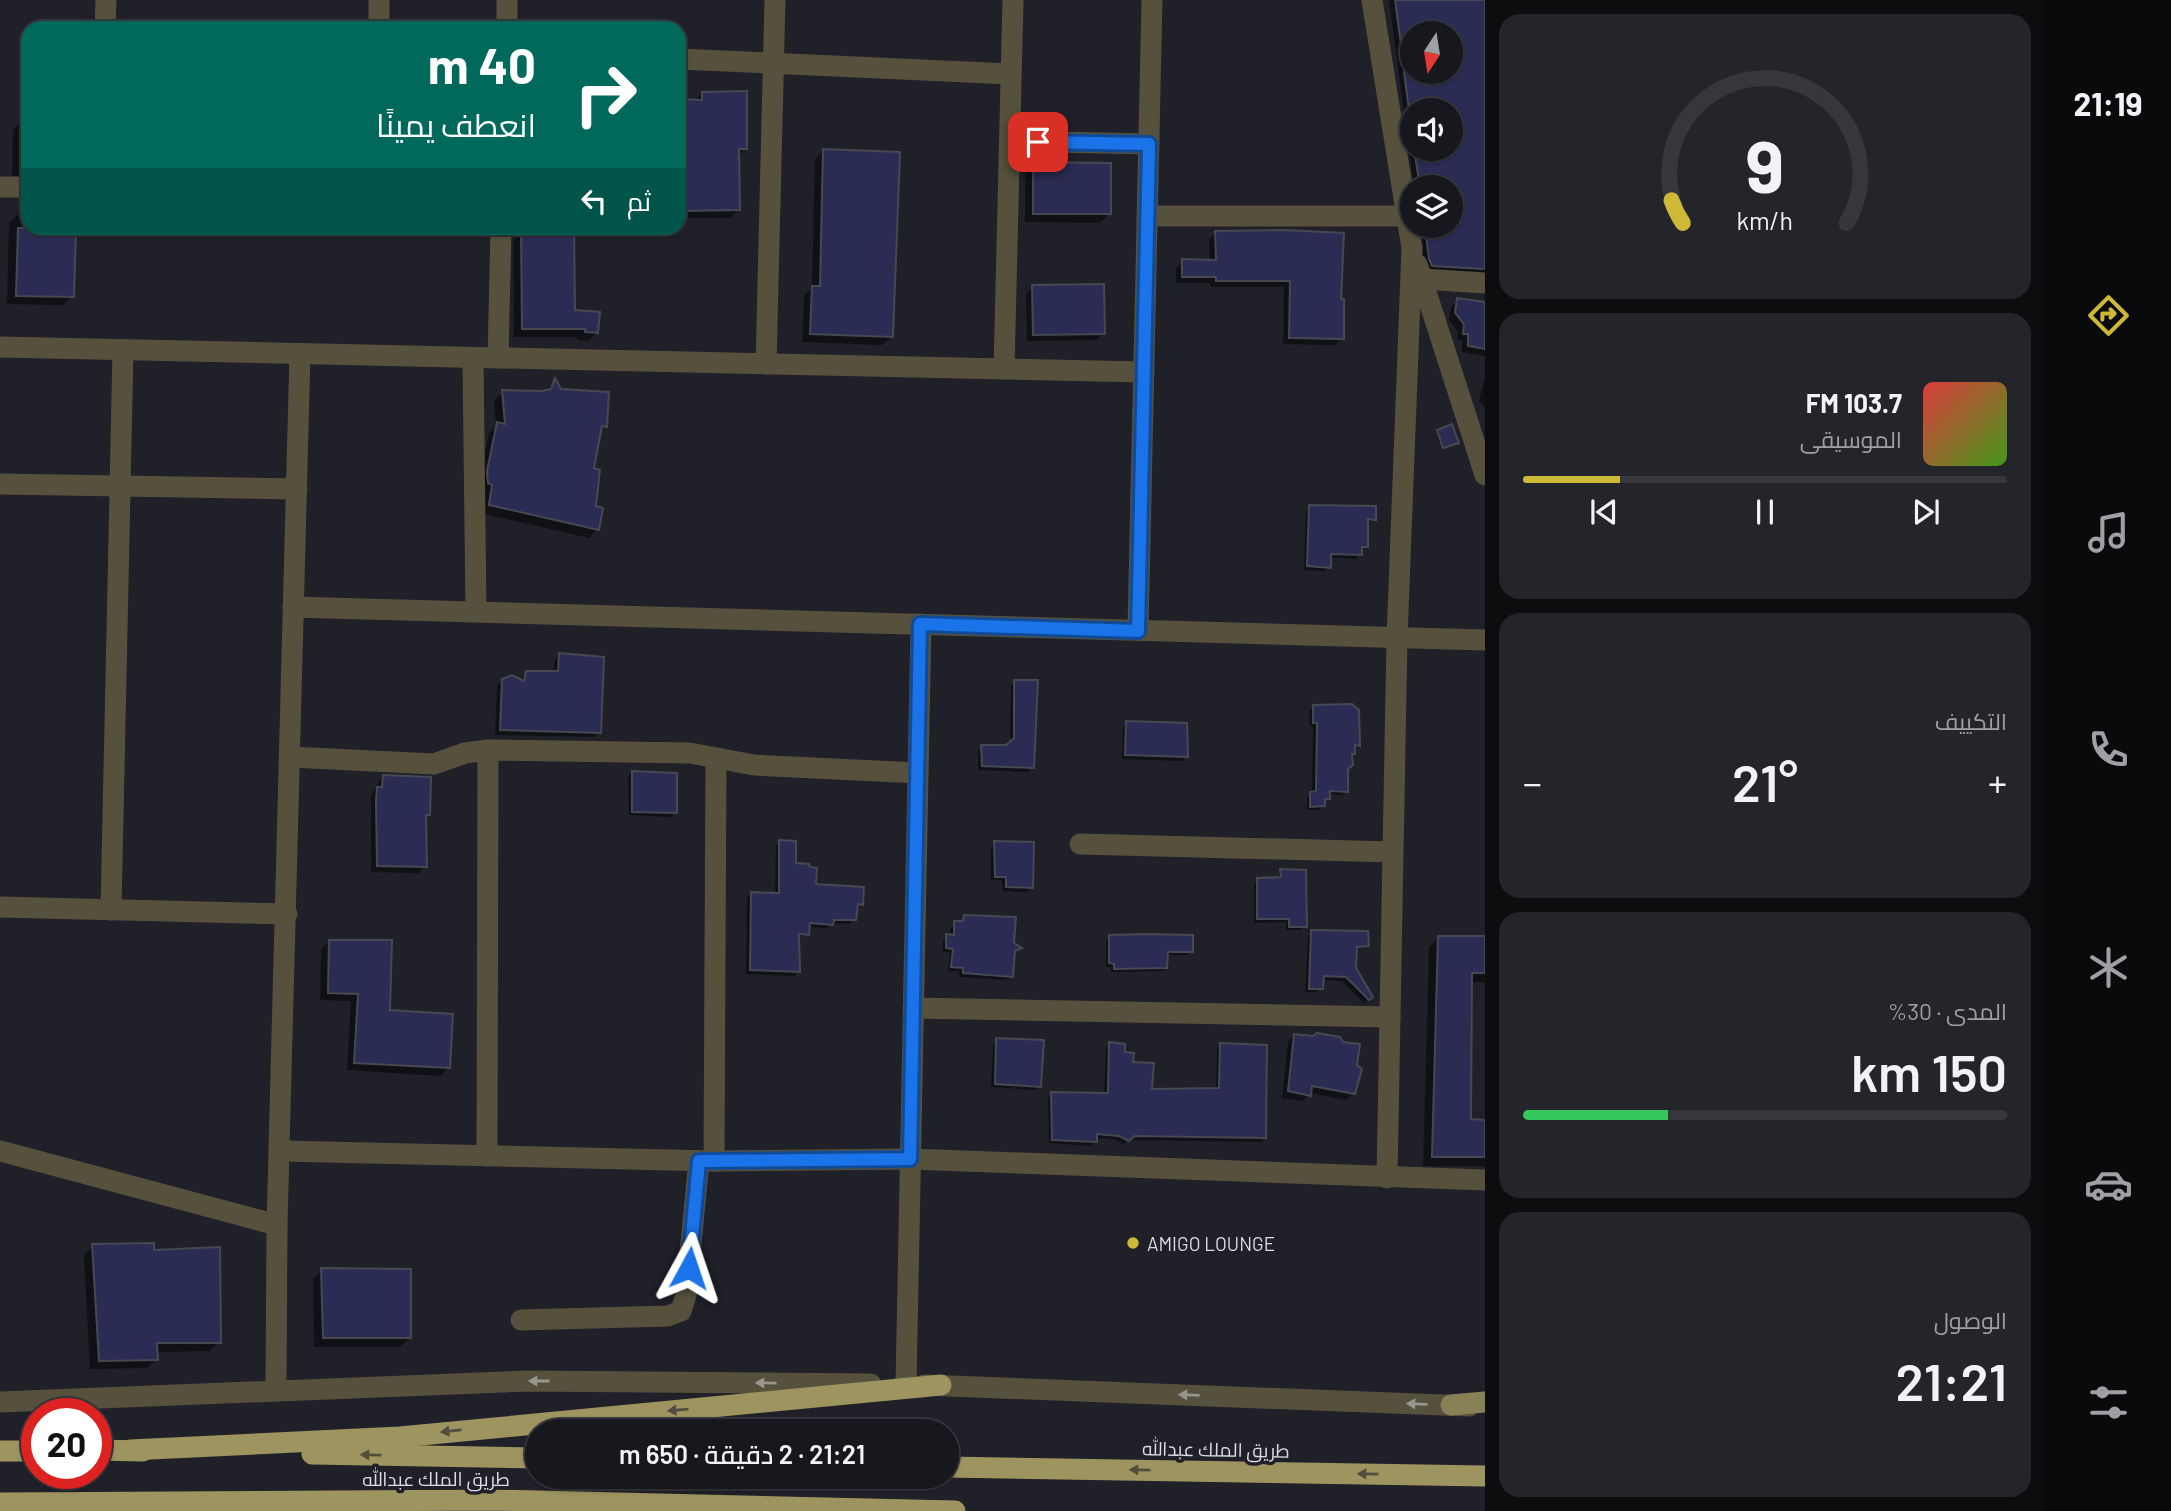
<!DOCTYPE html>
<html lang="ar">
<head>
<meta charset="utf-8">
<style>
	:root { --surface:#17181e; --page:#24252b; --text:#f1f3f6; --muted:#9ea0a4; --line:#36373c; --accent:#ceb837 }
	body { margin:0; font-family:Barlow,Cairo,sans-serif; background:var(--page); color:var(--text); direction:rtl; height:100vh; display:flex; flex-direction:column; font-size:26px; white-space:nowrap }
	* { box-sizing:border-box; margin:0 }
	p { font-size:23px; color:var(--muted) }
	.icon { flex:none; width:38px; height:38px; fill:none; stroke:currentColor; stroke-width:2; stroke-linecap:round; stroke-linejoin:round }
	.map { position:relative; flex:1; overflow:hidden; direction:ltr }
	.drawer { display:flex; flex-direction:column; gap:14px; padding:14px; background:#0d0d10; width:560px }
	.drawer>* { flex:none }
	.guide { position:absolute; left:21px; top:21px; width:665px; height:214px; border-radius:21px; box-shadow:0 2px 5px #0004,0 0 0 2px var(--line); direction:rtl; background:#00695c; color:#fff; overflow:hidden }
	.needle { width:46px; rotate:192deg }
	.controls { position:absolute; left:1400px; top:21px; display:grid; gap:14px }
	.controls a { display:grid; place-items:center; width:63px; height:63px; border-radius:50%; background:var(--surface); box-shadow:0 2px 5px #0004,0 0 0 2px var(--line); font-size:35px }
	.speed { position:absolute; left:21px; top:1398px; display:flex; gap:14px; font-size:35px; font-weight:700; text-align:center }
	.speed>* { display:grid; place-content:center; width:91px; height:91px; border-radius:50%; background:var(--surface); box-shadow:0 2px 5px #0004,0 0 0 2px var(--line); line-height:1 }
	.speed .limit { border:10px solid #d22; background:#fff; color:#111 }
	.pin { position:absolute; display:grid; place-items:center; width:60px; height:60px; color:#fff; margin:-30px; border-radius:14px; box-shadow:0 4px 10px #0006 }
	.me { position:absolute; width:77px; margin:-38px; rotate:5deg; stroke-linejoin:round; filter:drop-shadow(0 0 5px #0008) }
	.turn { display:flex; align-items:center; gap:24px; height:147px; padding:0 35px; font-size:32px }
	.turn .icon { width:91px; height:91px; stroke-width:2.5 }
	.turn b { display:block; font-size:49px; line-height:60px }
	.then { display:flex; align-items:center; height:66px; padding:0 35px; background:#0003; gap:14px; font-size:26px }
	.big { font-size:52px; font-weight:600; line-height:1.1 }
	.drawer .widget { flex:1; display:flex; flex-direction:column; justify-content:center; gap:10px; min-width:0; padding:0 24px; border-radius:21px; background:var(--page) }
	.drawer .dial { align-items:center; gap:0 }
	.dial svg { height:182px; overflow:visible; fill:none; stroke:var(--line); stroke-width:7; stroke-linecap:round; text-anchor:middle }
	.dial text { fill:var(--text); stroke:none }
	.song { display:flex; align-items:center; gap:21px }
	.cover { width:84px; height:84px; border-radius:10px; background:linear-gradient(135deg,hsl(0 70% 55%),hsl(100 70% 35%)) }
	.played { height:7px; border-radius:4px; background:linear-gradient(90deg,var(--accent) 20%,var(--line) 20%) }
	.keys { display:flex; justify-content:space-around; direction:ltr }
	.heat { display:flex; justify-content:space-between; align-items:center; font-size:38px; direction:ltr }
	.charge { height:10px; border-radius:5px; background:linear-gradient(90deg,#34c759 30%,var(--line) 0) }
	.trip { position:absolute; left:525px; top:1419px; width:434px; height:70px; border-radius:35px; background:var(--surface); box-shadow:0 2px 5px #0004,0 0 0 2px var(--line); font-weight:600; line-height:70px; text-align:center; direction:rtl }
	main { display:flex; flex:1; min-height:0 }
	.dock { display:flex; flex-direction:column; width:126px; justify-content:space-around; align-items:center; background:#090a0c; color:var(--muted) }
	.dock .icon { width:49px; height:49px }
	.dock .selected { color:var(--accent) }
	.dock b { font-size:32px; color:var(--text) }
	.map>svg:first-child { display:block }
	.shadow { fill:#0007; fill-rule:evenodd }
	.building { fill:#2b2c54; stroke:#474851; stroke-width:2 }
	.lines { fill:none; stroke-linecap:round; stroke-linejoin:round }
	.minor { stroke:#55513d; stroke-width:21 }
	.major { stroke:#898156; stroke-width:21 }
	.highway { stroke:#9d9460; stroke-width:21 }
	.oneway { fill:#98968f }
	.oneway2 { fill:#514e3e }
	.route-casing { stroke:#114b97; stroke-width:18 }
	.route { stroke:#1a73e8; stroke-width:12 }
	.poi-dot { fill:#ceb837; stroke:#1f2028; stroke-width:2.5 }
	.labels { text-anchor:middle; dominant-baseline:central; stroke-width:7; stroke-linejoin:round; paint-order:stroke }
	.poi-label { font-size:19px; fill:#dbdce1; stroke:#1f2028; text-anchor:start }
	.street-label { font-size:19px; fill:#dbdce1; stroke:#1f2028 }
</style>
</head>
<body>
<main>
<nav class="dock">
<b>21:19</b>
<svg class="icon selected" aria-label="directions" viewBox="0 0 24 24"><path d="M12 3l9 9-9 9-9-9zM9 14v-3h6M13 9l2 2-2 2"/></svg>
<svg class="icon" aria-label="music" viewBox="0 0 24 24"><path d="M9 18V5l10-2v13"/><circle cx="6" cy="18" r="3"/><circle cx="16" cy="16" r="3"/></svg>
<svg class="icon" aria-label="phone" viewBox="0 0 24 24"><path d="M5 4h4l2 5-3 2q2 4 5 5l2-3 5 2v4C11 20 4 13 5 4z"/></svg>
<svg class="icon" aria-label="climate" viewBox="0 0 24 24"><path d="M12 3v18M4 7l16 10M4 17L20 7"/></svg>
<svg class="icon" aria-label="car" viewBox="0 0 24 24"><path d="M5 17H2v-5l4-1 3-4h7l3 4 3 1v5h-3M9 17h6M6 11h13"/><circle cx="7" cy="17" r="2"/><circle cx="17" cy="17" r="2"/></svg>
<svg class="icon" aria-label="filters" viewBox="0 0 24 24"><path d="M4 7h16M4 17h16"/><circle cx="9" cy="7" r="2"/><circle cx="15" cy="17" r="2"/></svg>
</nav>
<section class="drawer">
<div class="widget dial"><svg viewBox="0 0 100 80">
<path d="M14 69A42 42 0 1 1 86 69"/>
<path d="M14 69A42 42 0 0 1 9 59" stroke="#ceb837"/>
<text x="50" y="56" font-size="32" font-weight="700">9</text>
<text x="50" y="72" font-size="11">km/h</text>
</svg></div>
<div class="widget">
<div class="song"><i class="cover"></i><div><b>103.7 FM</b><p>الموسيقى</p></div></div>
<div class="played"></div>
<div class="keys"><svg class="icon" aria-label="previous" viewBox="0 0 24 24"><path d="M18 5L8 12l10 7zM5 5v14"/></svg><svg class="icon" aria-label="pause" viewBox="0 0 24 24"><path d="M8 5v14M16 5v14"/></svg><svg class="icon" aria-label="next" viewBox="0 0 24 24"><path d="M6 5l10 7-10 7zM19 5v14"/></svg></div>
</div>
<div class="widget"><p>التكييف</p>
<div class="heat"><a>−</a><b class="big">21°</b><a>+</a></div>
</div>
<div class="widget"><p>المدى · 30%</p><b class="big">150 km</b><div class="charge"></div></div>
<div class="widget"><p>الوصول</p><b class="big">21:21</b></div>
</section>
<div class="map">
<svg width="1485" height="1511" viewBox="0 0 1485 1511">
	<rect width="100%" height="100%" fill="#1f2028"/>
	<g class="shadow">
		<path d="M 1389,0 L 1485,0 L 1485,275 L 1425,273 L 1419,226 L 1451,226 L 1451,187 L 1414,187 ZM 1412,33 L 1451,33 L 1451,72 L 1412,72 ZM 1412,110 L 1451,110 L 1451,149 L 1412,149 Z"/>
		<path d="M 703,93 L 746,149 L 738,156 L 738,210 L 730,218 L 679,218 L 679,101 L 695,101 Z"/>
		<path d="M 22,121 L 28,121 L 28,189 L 12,183 L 13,130 Z"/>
		<path d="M 823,151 L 891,337 L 882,345 L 802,342 L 804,296 L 812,288 L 815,159 Z"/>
		<path d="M 1034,164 L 1109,214 L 1100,223 L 1025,222 L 1025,173 Z"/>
		<path d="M 19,214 L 28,214 L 28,228 L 74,228 L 72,296 L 63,305 L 7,304 L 9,223 Z"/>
		<path d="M 522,232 L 574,311 L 596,333 L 588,341 L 577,340 L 577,337 L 514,337 L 513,241 Z"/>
		<path d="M 1216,233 L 1339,300 L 1342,338 L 1335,345 L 1283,344 L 1284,287 L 1210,287 L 1210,283 L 1176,283 L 1176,268 L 1183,261 L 1210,261 L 1209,239 Z"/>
		<path d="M 1033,287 L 1103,333 L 1096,340 L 1027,341 L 1026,294 Z"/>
		<path d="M 1458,300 L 1479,303 L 1485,300 L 1485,356 L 1462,352 L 1462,340 L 1457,340 L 1458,331 L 1449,320 L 1451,307 Z"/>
		<path d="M 1485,377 L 1485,408 L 1479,401 Z"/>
		<path d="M 555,381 L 560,390 L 605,426 L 599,432 L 592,469 L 597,529 L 589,538 L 481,513 L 480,481 L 489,433 L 496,425 L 494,400 L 503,392 L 546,392 Z"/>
		<path d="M 1310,507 L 1374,519 L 1366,523 L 1366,546 L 1356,559 L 1329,557 L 1329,567 L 1325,571 L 1304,570 L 1306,511 Z"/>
		<path d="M 560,654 L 600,732 L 594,737 L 495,735 L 497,686 L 503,681 L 521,681 L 527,672 L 554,673 L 555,660 Z"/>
		<path d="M 1015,681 L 1032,767 L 1028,772 L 978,770 L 978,751 L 982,747 L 1006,747 L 1010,743 L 1011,686 Z"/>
		<path d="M 1314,707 L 1358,745 L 1347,769 L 1346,791 L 1342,795 L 1328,794 L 1319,810 L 1307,810 L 1307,798 L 1312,793 L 1313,727 L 1310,726 L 1309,711 Z"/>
		<path d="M 1127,723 L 1186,757 L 1182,761 L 1122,759 L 1123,727 Z"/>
		<path d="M 632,772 L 675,813 L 671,817 L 629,815 L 628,776 Z"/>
		<path d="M 383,776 L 428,815 L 425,818 L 426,866 L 419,873 L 371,872 L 371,795 Z"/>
		<path d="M 780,842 L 814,886 L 861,904 L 850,924 L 832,923 L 827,928 L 808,927 L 807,934 L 797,938 L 798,972 L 794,976 L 746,974 L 747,898 L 751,894 L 775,895 L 776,846 Z"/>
		<path d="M 995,843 L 1031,887 L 1027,892 L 1003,891 L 1002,880 L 991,880 L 991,847 Z"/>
		<path d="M 1281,871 L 1305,926 L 1301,930 L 1286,930 L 1286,922 L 1254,923 L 1254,884 L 1258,880 L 1277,879 Z"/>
		<path d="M 965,916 L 1019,948 L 1013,953 L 1011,976 L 1007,980 L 960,977 L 959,971 L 948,971 L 950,952 L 943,952 L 943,940 L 950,936 L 951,927 L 960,923 Z"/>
		<path d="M 1312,932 L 1367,946 L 1355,950 L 1354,969 L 1371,997 L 1364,1003 L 1342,981 L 1322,980 L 1317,992 L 1305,992 L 1308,936 Z"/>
		<path d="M 1110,937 L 1191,951 L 1187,955 L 1166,955 L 1166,967 L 1162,971 L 1111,972 L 1111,967 L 1106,967 L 1106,941 Z"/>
		<path d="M 1438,938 L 1485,938 L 1485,982 L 1470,982 L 1469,1121 L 1485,1121 L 1485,1166 L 1423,1166 L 1429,947 Z"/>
		<path d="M 329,941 L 388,1012 L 448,1068 L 440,1076 L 347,1070 L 351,1001 L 320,1000 L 321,950 Z"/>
		<path d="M 1295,1035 L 1353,1093 L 1346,1100 L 1310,1093 L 1303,1101 L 1282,1098 L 1288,1042 Z"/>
		<path d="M 997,1039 L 1039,1086 L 1035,1090 L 991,1087 L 993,1044 Z"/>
		<path d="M 1110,1044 L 1123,1053 L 1150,1091 L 1216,1090 L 1217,1049 L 1221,1045 L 1265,1138 L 1261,1142 L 1129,1140 L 1123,1144 L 1114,1139 L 1095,1138 L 1091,1146 L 1049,1143 L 1048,1098 L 1052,1094 L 1104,1095 L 1106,1048 Z"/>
		<path d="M 93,1246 L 153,1252 L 219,1342 L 210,1351 L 156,1352 L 156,1359 L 147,1368 L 90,1369 L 84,1255 Z"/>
		<path d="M 322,1270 L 410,1338 L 400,1347 L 314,1347 L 313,1279 Z"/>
	</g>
	<g class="building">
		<path d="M 1395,0 L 1485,0 L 1485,269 L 1432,266 L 1429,259 L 1425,226 L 1451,226 L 1451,187 L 1420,187 L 1414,149 L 1451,149 L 1451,110 L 1409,110 L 1404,72 L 1451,72 L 1451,33 L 1412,33 L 1412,67 L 1404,67 Z"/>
		<path d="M 747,91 L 747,149 L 739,149 L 740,210 L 679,211 L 679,99 L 702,100 L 702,92 Z"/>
		<path d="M 823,149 L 900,152 L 893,337 L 810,334 L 812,286 L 820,286 Z"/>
		<path d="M 1033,162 L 1111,163 L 1111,214 L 1033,214 Z"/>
		<path d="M 18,228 L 76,228 L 74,297 L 16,296 Z"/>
		<path d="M 574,229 L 575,310 L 600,312 L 598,333 L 585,332 L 585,329 L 522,329 L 521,230 Z"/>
		<path d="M 1285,230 L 1344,233 L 1341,299 L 1344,299 L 1344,339 L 1289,338 L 1290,281 L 1216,281 L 1216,277 L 1182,277 L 1182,259 L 1216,260 L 1215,231 Z"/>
		<path d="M 1104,284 L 1105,334 L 1033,335 L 1032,285 Z"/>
		<path d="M 1457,298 L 1485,302 L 1485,349 L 1468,346 L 1468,334 L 1463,334 L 1464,324 L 1455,313 Z"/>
		<path d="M 555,378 L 561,389 L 609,392 L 607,427 L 602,426 L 594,468 L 600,470 L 596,506 L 603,508 L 599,530 L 489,505 L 492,485 L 488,483 L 487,471 L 497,422 L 505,424 L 502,390 L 542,391 L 551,389 Z"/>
		<path d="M 1452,424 L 1459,443 L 1443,448 L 1437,430 Z"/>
		<path d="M 1309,505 L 1376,506 L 1376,520 L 1368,519 L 1368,547 L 1362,547 L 1362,555 L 1331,554 L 1331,568 L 1307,566 Z"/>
		<path d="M 559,653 L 604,657 L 601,733 L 500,730 L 502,679 L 512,675 L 524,681 L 526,671 L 558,671 Z"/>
		<path d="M 1014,680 L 1038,680 L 1034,768 L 982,766 L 981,745 L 1006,745 L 1014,738 Z"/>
		<path d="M 1352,704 L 1359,710 L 1360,746 L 1355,745 L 1355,754 L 1352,754 L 1353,765 L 1348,769 L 1348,792 L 1330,791 L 1330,799 L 1325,799 L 1325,806 L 1310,807 L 1310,792 L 1316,791 L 1317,723 L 1313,723 L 1313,705 Z"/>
		<path d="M 1126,721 L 1187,723 L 1188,757 L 1125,755 Z"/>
		<path d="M 632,771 L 677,773 L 677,813 L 632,812 Z"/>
		<path d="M 383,775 L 431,777 L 430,815 L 426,815 L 427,867 L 377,866 L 376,801 L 377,787 L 382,787 Z"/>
		<path d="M 779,840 L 796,841 L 796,863 L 809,864 L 810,867 L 817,868 L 816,884 L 864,887 L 863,905 L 858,904 L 856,920 L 834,920 L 833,925 L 810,923 L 809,935 L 799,934 L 800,972 L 750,970 L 751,892 L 779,893 Z"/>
		<path d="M 994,841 L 1034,842 L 1033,888 L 1006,887 L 1006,877 L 995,877 Z"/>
		<path d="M 1280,869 L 1306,870 L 1307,927 L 1289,927 L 1289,919 L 1257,919 L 1257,878 L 1281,877 Z"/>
		<path d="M 964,915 L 1016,917 L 1014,943 L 1022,948 L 1015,951 L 1013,977 L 963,973 L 963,968 L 951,967 L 953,949 L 946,948 L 946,934 L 954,935 L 954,921 L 963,921 Z"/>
		<path d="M 1311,930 L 1368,931 L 1369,946 L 1357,947 L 1356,968 L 1373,997 L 1369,1000 L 1346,977 L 1324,976 L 1323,989 L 1309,989 Z"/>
		<path d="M 1147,934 L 1193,935 L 1193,952 L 1168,952 L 1167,968 L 1114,969 L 1114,964 L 1109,963 L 1109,935 Z"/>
		<path d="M 1438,936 L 1485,936 L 1485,973 L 1472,973 L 1471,1119 L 1485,1120 L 1485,1157 L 1432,1157 Z"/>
		<path d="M 329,940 L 392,940 L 390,1010 L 453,1014 L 450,1068 L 354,1063 L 358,994 L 328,993 Z"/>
		<path d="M 1317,1033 L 1340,1037 L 1343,1042 L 1360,1044 L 1357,1065 L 1362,1069 L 1355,1094 L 1312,1086 L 1311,1096 L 1288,1091 L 1294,1034 L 1313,1036 Z"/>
		<path d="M 996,1038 L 1044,1040 L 1041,1087 L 995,1084 Z"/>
		<path d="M 1109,1042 L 1125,1044 L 1125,1052 L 1134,1053 L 1133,1062 L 1154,1063 L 1152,1089 L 1219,1088 L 1220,1043 L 1267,1045 L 1266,1138 L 1135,1136 L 1129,1141 L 1119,1136 L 1097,1134 L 1097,1142 L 1052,1140 L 1051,1092 L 1108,1093 Z"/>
		<path d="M 154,1243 L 154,1250 L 220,1247 L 221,1343 L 157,1343 L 158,1360 L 99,1361 L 92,1244 Z"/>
		<path d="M 321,1268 L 411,1269 L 411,1338 L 323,1338 Z"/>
	</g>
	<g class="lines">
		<g class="minor">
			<path d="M 1372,0 L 1412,248 L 1397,638 L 1387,1178"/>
			<path d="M 105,28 L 106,0"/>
			<path d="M 379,28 L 379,0"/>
			<path d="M 507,28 L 507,0"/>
			<path d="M 679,59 L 1011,74"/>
			<path d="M 1010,141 L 1149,144"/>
			<path d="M 0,187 L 28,187"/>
			<path d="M 1148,216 L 1407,216"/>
			<path d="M 1417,264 L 1485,475"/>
			<path d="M 1422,279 L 1485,283"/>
			<path d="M 0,347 L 1144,372"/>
			<path d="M 473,358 L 476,612"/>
			<path d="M 498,358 L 501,228"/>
			<path d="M 766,364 L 775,0"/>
			<path d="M 1004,369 L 1013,0"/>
			<path d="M 0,484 L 297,489"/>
			<path d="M 293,607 L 1485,640"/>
			<path d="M 1138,630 L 1152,0"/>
			<path d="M 290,757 L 434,764 L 465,753 L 488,750 L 690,753 L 754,765 L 918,773"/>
			<path d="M 1080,844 L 1393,852"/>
			<path d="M 0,907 L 287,914"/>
			<path d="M 111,910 L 123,350"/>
			<path d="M 913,1008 L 1390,1017"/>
			<path d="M 0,1151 L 277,1225"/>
			<path d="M 282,1151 L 714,1161 L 910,1159 L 1485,1180"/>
			<path d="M 487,1156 L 488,750"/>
			<path d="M 714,1161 L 716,758"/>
			<path d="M 521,1320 L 668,1316 L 681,1311 L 686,1295 L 699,1161"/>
			<path d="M 906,1385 L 921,624"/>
			<path d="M 924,1385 L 1469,1406"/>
			<path d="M 276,1390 L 277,1225 L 300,354"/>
			<path d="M 0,1402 L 528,1381 L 871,1384"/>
		</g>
		<path class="major" d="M 1451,1405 L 1485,1402"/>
		<g class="highway">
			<path d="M 96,1450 L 143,1451"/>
			<path d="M 130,1450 L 400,1437 L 941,1385"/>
			<path d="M 0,1451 L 37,1451"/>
			<path d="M 312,1454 L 537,1458"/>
			<path d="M 947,1467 L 1485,1476"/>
			<path d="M 0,1503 L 493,1500 L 955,1511"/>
		</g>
	</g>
	<defs><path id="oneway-solid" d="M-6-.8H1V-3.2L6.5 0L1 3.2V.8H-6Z" transform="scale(1.75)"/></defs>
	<g class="oneway">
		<use href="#oneway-solid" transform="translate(539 1381) rotate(-180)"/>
		<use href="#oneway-solid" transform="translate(766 1383) rotate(-179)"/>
		<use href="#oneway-solid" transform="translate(1189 1395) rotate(-178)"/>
		<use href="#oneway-solid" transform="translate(1417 1404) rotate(-178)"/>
	</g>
	<g class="oneway2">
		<use href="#oneway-solid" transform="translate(678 1410) rotate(175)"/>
		<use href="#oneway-solid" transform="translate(451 1431) rotate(174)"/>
		<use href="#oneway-solid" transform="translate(371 1455) rotate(-179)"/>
		<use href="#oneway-solid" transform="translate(1140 1470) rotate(-179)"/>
		<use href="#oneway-solid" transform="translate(1368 1474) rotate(-179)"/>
	</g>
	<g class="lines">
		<g class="route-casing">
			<path id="route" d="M 689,1268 L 699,1161 L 910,1159 L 920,624 L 1138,631 L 1149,144 L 1038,142"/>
		</g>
		<use href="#route" class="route"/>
	</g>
	<circle class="poi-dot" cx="1133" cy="1243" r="7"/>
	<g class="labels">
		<g class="poi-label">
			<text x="1147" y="1243">AMIGO LOUNGE</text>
		</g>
		<g class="street-label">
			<text transform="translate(1216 1449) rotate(1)">طريق الملك عبدالله</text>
			<text x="436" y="1478">طريق الملك عبدالله</text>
		</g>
	</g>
</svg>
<div class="controls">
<a><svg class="needle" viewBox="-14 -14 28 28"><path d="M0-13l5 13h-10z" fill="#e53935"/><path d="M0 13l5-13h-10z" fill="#9ea0a4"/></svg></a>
<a><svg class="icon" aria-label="sound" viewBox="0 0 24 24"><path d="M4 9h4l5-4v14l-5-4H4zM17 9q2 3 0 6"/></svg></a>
<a><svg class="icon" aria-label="layers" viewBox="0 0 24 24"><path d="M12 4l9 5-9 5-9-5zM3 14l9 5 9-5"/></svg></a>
</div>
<div class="speed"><div class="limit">20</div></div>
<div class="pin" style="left:1038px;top:142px;background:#d93025"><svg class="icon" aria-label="arrive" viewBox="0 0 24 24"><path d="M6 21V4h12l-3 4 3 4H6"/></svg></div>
<svg class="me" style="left:689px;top:1268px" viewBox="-20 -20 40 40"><path d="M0-17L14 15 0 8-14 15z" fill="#1a73e8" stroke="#fff" stroke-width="4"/></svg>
<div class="trip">21:21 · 2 دقيقة · 650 m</div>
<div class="guide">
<div class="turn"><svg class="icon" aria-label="right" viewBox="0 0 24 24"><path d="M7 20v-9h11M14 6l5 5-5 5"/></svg><div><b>40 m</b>انعطف يمينًا</div></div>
<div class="then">ثم<svg class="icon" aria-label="left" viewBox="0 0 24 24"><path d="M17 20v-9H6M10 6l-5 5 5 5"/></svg></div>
</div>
</div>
</main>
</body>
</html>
